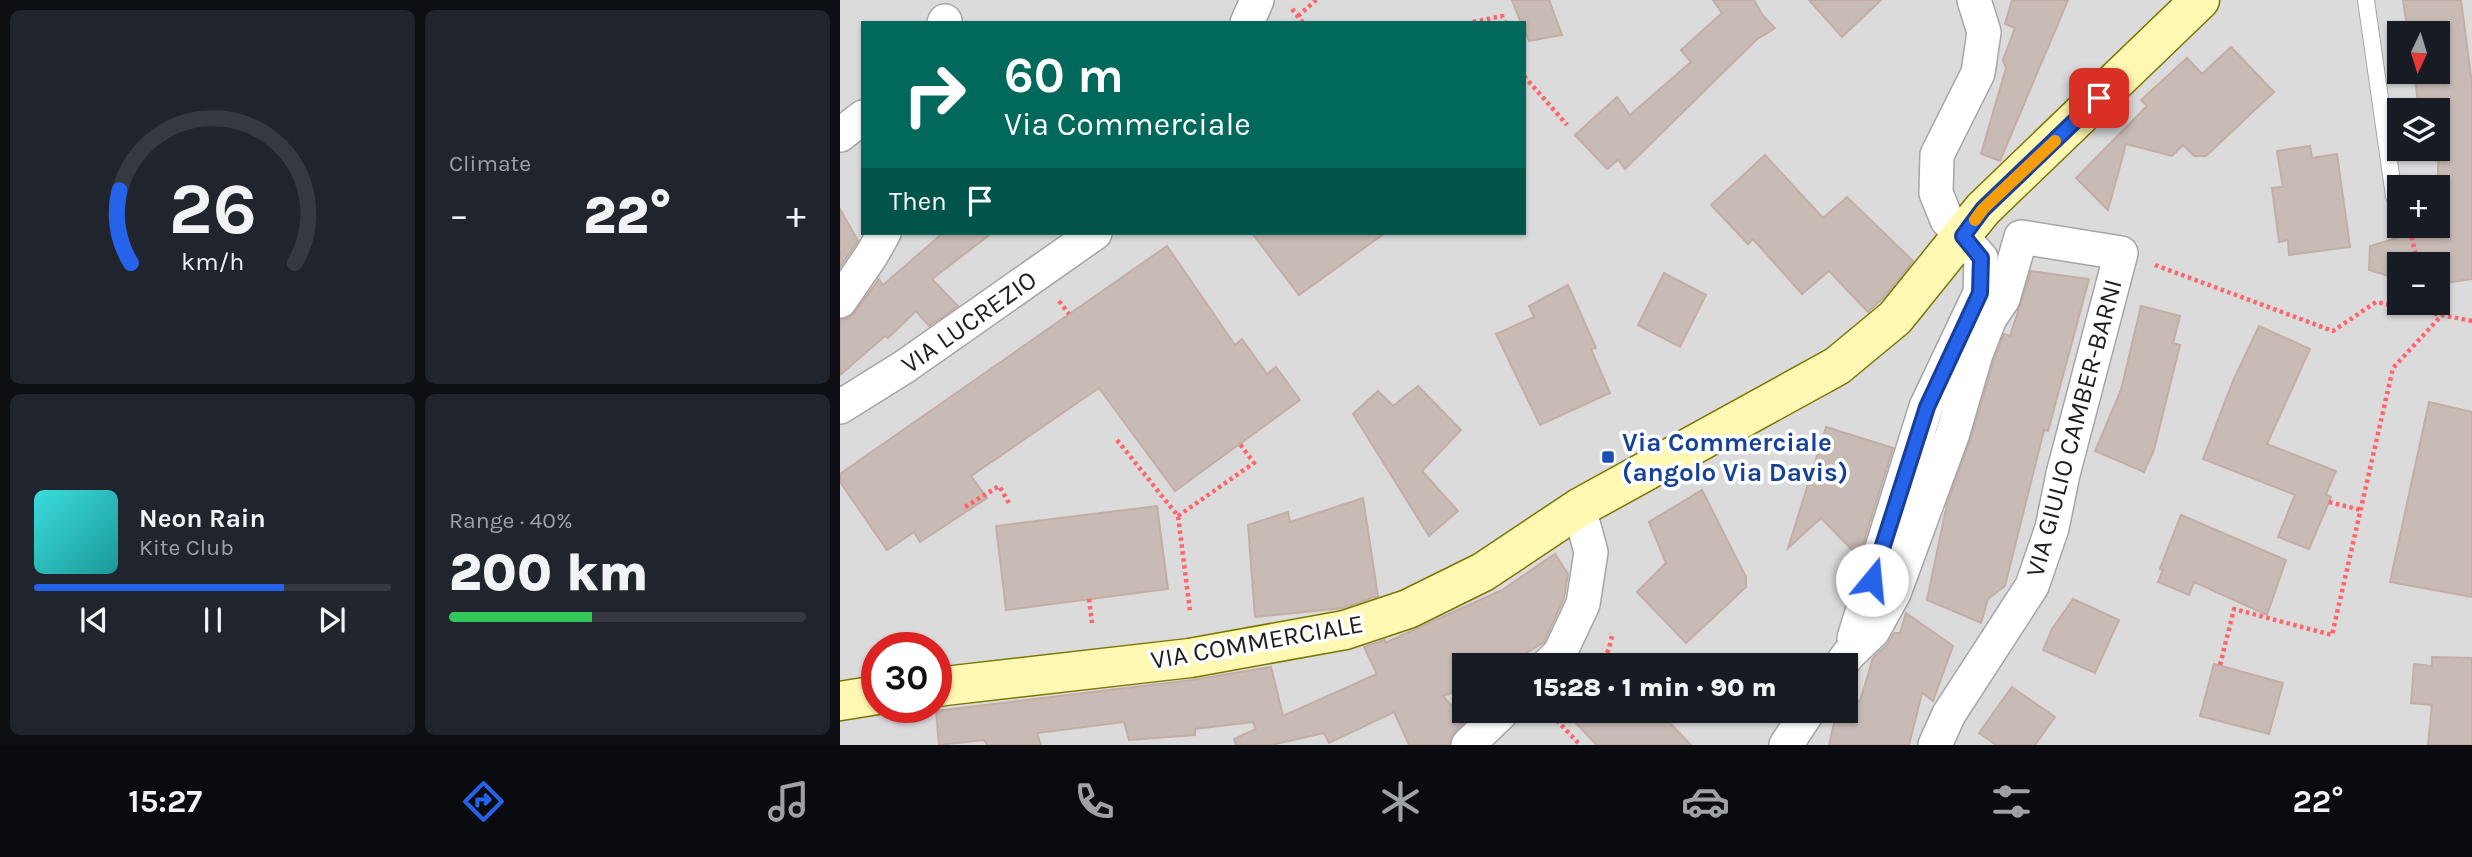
<!DOCTYPE html>
<html lang="en">
<head>
<meta charset="utf-8">
<style>
	:root { --surface:#171b24; --page:#20242c; --text:#f1f3f6; --muted:#9ea1a6; --line:#363941; --accent:#2563eb }
	body { margin:0; font-family:Karla,sans-serif; background:var(--page); color:var(--text); height:100vh; display:flex; flex-direction:column; font-size:26px; white-space:nowrap }
	* { box-sizing:border-box; margin:0 }
	p { font-size:23px; color:var(--muted) }
	.icon { flex:none; width:38px; height:38px; fill:none; stroke:currentColor; stroke-width:2; stroke-linecap:round; stroke-linejoin:round }
	.map { position:relative; flex:1; overflow:hidden }
	.panel { display:flex; flex-direction:column; gap:10px; padding:10px; background:#0d0f14; width:840px }
	.panel>* { flex:none }
	.banner { position:absolute; left:21px; top:21px; width:665px; height:214px; border-radius:0px; box-shadow:0 2px 5px #0004; background:#00695c; color:#fff; overflow:hidden }
	.needle { width:46px; rotate:184deg }
	.tools { position:absolute; left:1547px; top:21px; display:grid; gap:14px }
	.tools a { display:grid; place-items:center; width:63px; height:63px; border-radius:0px; background:var(--surface); box-shadow:0 2px 5px #0004; font-size:35px }
	.speed { position:absolute; left:21px; top:632px; display:flex; gap:14px; font-size:35px; font-weight:700; text-align:center }
	.speed>* { display:grid; place-content:center; width:91px; height:91px; border-radius:50%; background:var(--surface); box-shadow:0 2px 5px #0004; line-height:1 }
	.speed .limit { border:10px solid #d22; background:#fff; color:#111 }
	.pin { position:absolute; display:grid; place-items:center; width:60px; height:60px; color:#fff; margin:-30px; border-radius:14px; box-shadow:0 4px 10px #0006 }
	.me { position:absolute; width:77px; margin:-38px; rotate:17deg; stroke-linejoin:round; filter:drop-shadow(0 0 5px #0008) }
	.turn { display:flex; align-items:center; gap:24px; height:147px; padding:0 28px; font-size:32px }
	.turn .icon { width:91px; height:91px; stroke-width:2.5 }
	.turn b { display:block; font-size:49px; line-height:60px }
	.then { display:flex; align-items:center; height:66px; padding:0 28px; background:#0003; gap:14px; font-size:26px }
	.big { font-size:52px; font-weight:800; line-height:1.1 }
	.panel .widget { flex:1; display:flex; flex-direction:column; justify-content:center; gap:10px; min-width:0; padding:0 24px; border-radius:10px; background:var(--page) }
	.panel .dial { align-items:center; gap:0 }
	.dial svg { height:182px; overflow:visible; fill:none; stroke:var(--line); stroke-width:7; stroke-linecap:round; text-anchor:middle }
	.dial text { fill:var(--text); stroke:none }
	.song { display:flex; align-items:center; gap:21px }
	.cover { width:84px; height:84px; border-radius:10px; background:linear-gradient(135deg,hsl(180 70% 55%),hsl(180 70% 35%)) }
	.played { height:7px; border-radius:4px; background:linear-gradient(90deg,var(--accent) 70%,var(--line) 70%) }
	.keys { display:flex; justify-content:space-around; direction:ltr }
	.heat { display:flex; justify-content:space-between; align-items:center; font-size:38px; direction:ltr }
	.charge { height:10px; border-radius:5px; background:linear-gradient(90deg,#34c759 40%,var(--line) 0) }
	.panel .tiles { flex:1; display:grid; gap:10px; grid-template-columns:repeat(2,1fr) }
	.trip { position:absolute; left:612px; top:653px; width:406px; height:70px; border-radius:0px; background:var(--surface); box-shadow:0 2px 5px #0004; font-weight:800; line-height:70px; text-align:center }
	.tabs { display:flex; height:112px; justify-content:space-around; align-items:center; background:#090b0e; color:var(--muted) }
	.tabs .icon { width:49px; height:49px }
	.tabs .selected { color:var(--accent) }
	.tabs b { font-size:32px; color:var(--text) }
	main { display:flex; flex:1; min-height:0 }
	.map>svg:first-child { display:block }
	.residential { fill:#dcdbdb; fill-rule:evenodd }
	.building { fill:#c8bbb6; stroke:#c3ada4; stroke-width:2 }
	.lines { fill:none; stroke-linecap:round; stroke-linejoin:round }
	.service-casing { stroke:#a5a5a5; stroke-width:18 }
	.minor-casing { stroke:#a5a5a5; stroke-width:36 }
	.secondary-casing { stroke:#7a7600; stroke-width:41 }
	.path { stroke:#ff656a; stroke-width:4.5; stroke-dasharray:3.5 3.5; stroke-linecap:butt }
	.service { stroke:#fff; stroke-width:16 }
	.minor { stroke:#fff; stroke-width:33 }
	.secondary { stroke:#fff8b2; stroke-width:38 }
	.route-casing { stroke:#184099; stroke-width:18 }
	.route { stroke:#2563eb; stroke-width:12 }
	.slow { stroke:#f59e0b; stroke-width:12 }
	.transit-dot { fill:#1a4fb4; stroke:#fff; stroke-width:2.5 }
	.labels { text-anchor:middle; dominant-baseline:central; stroke-width:7; stroke-linejoin:round; paint-order:stroke }
	.street-label { font-size:26px; fill:#1e1e1e; stroke:#fff }
	.transit-label { font-size:26px; font-weight:bold; fill:#164399; stroke:#fff; text-anchor:start }
</style>
</head>
<body>
<main>
<section class="panel">
<div class="tiles">
<div class="widget dial"><svg viewBox="0 0 100 80">
<path d="M14 69A42 42 0 1 1 86 69"/>
<path d="M14 69A42 42 0 0 1 9 37" stroke="#2563eb"/>
<text x="50" y="56" font-size="32" font-weight="700">26</text>
<text x="50" y="72" font-size="11">km/h</text>
</svg></div>
<div class="widget"><p>Climate</p>
<div class="heat"><a>−</a><b class="big">22°</b><a>+</a></div>
</div>
<div class="widget">
<div class="song"><i class="cover"></i><div><b>Neon Rain</b><p>Kite Club</p></div></div>
<div class="played"></div>
<div class="keys"><svg class="icon" aria-label="previous" viewBox="0 0 24 24"><path d="M18 5L8 12l10 7zM5 5v14"/></svg><svg class="icon" aria-label="pause" viewBox="0 0 24 24"><path d="M8 5v14M16 5v14"/></svg><svg class="icon" aria-label="next" viewBox="0 0 24 24"><path d="M6 5l10 7-10 7zM19 5v14"/></svg></div>
</div>
<div class="widget"><p>Range · 40%</p><b class="big">200 km</b><div class="charge"></div></div>
</div>
</section>
<div class="map">
<svg width="1632" height="745" viewBox="0 0 1632 745">
	<rect width="100%" height="100%" fill="#f0eae3"/>
	<path class="residential" d="M 0,0 L 1632,0 L 1632,745 L 0,745 ZM 23,23 L 684,23 L 684,233 L 23,233 ZM 1559,33 L 1598,33 L 1598,72 L 1559,72 ZM 1559,110 L 1598,110 L 1598,149 L 1559,149 ZM 1559,187 L 1598,187 L 1598,226 L 1559,226 ZM 1559,264 L 1598,264 L 1598,303 L 1559,303 ZM 37,648 L 96,648 L 96,707 L 37,707 ZM 625,665 L 1006,665 L 1006,710 L 625,710 Z"/>
	<g class="building">
		<path d="M 672,0 L 709,0 L 722,35 L 689,41 L 684,30 L 684,23 L 681,23 Z"/>
		<path d="M 873,0 L 914,0 L 923,16 L 935,28 L 916,40 L 785,169 L 778,160 L 767,169 L 735,135 L 777,97 L 790,115 L 851,62 L 841,50 L 882,13 Z"/>
		<path d="M 969,0 L 1041,0 L 1002,37 Z"/>
		<path d="M 1172,0 L 1228,0 L 1160,161 L 1141,154 L 1166,68 L 1163,60 L 1175,28 L 1165,24 Z"/>
		<path d="M 1563,0 L 1621,0 L 1632,84 L 1632,279 L 1598,284 L 1598,264 L 1559,264 L 1559,279 L 1529,270 L 1530,246 L 1598,226 L 1598,153 L 1583,155 L 1583,149 L 1598,149 L 1598,110 L 1579,110 L 1574,72 L 1598,72 L 1598,33 L 1568,33 Z"/>
		<path d="M 1391,47 L 1434,92 L 1366,156 L 1354,156 L 1343,145 L 1332,156 L 1286,144 L 1268,210 L 1236,178 L 1307,106 L 1301,100 L 1347,58 L 1362,74 Z"/>
		<path d="M 1470,146 L 1472,158 L 1497,154 L 1510,247 L 1449,255 L 1448,240 L 1439,242 L 1432,188 L 1443,187 L 1437,151 Z"/>
		<path d="M 925,155 L 983,218 L 1007,197 L 1073,261 L 1045,296 L 1028,312 L 989,271 L 962,294 L 913,239 L 908,244 L 871,205 Z"/>
		<path d="M 0,209 L 18,241 L 0,267 Z"/>
		<path d="M 103,233 L 152,233 L 92,279 L 118,306 L 89,326 L 76,311 L 48,338 L 45,336 L 0,375 L 0,320 L 9,318 L 15,312 L 39,279 L 43,285 Z"/>
		<path d="M 412,233 L 545,233 L 459,295 Z"/>
		<path d="M 327,246 L 395,345 L 402,339 L 427,374 L 436,367 L 460,400 L 335,491 L 259,388 L 131,476 L 147,498 L 80,542 L 74,532 L 47,550 L 0,482 L 0,474 Z"/>
		<path d="M 1191,271 L 1249,279 L 1208,431 L 1204,430 L 1165,586 L 1148,599 L 1141,623 L 1087,600 L 1107,504 L 1131,438 L 1154,360 L 1164,334 L 1170,336 Z"/>
		<path d="M 824,273 L 866,295 L 840,347 L 798,325 Z"/>
		<path d="M 728,285 L 756,348 L 751,349 L 770,393 L 700,425 L 656,334 L 694,317 L 689,306 Z"/>
		<path d="M 1301,306 L 1340,316 L 1333,343 L 1340,345 L 1314,450 L 1304,472 L 1255,451 L 1281,390 Z"/>
		<path d="M 1419,326 L 1470,349 L 1427,444 L 1496,471 L 1486,494 L 1491,497 L 1469,549 L 1438,537 L 1455,495 L 1363,459 L 1393,381 Z"/>
		<path d="M 578,386 L 621,430 L 582,471 L 618,511 L 589,536 L 513,414 L 538,391 L 553,406 Z"/>
		<path d="M 1589,402 L 1632,412 L 1632,597 L 1550,582 Z"/>
		<path d="M 986,427 L 1053,448 L 1019,557 L 981,518 L 948,548 Z"/>
		<path d="M 862,490 L 906,577 L 906,587 L 846,643 L 797,592 L 826,563 L 809,522 Z"/>
		<path d="M 523,498 L 538,596 L 503,608 L 415,617 L 408,525 L 448,512 L 450,522 Z"/>
		<path d="M 317,506 L 328,589 L 166,610 L 156,526 Z"/>
		<path d="M 1341,515 L 1446,560 L 1427,615 L 1354,582 L 1349,595 L 1318,582 L 1323,570 L 1320,569 Z"/>
		<path d="M 715,554 L 728,574 L 724,598 L 704,642 L 667,665 L 625,665 L 625,688 L 603,696 L 625,721 L 614,732 L 609,745 L 569,745 L 554,712 L 489,743 L 484,733 L 431,745 L 396,745 L 394,739 L 416,729 L 413,722 L 355,729 L 355,735 L 289,740 L 284,722 L 197,733 L 201,745 L 147,745 L 144,740 L 99,745 L 96,711 L 352,680 L 431,667 L 443,716 L 537,674 L 524,647 L 545,640 L 545,643 L 662,590 Z"/>
		<path d="M 1233,599 L 1279,620 L 1255,673 L 1203,650 L 1212,629 Z"/>
		<path d="M 1066,613 L 1113,646 L 1093,701 L 1082,693 L 1069,745 L 989,745 L 997,710 L 1006,710 L 1006,697 L 1020,701 L 1033,658 L 1047,645 L 1054,633 L 1060,633 Z"/>
		<path d="M 1592,657 L 1632,658 L 1632,745 L 1588,745 L 1592,705 L 1571,703 L 1574,664 L 1592,666 Z"/>
		<path d="M 1374,664 L 1443,683 L 1429,734 L 1360,716 Z"/>
		<path d="M 1172,687 L 1215,717 L 1195,745 L 1156,745 L 1139,733 Z"/>
		<path d="M 723,710 L 817,710 L 851,745 L 757,745 Z"/>
	</g>
	<g class="lines">
		<g class="service-casing">
			<path id="service" d="M 1526,0 L 1554,196"/>
		</g>
		<g class="minor-casing">
			<g id="minor">
				<path d="M 104,23 L 105,21"/>
				<path d="M 407,23 L 417,0"/>
				<path d="M 0,135 L 23,117"/>
				<path d="M 0,301 L 31,256 L 44,233"/>
				<path d="M 0,407 L 64,367 L 255,233"/>
				<path d="M 1014,638 L 1086,407 L 1140,293 L 1141,258 L 1107,220 L 1096,193 L 1097,155 L 1138,73 L 1144,32 L 1134,0"/>
				<path d="M 708,665 L 720,653 L 743,604 L 751,552 L 739,508"/>
				<path d="M 1001,665 L 1008,655 L 1033,631 L 1054,593 L 1113,433 L 1136,354 L 1150,318 L 1163,299 L 1181,237 L 1281,253 L 1223,474 L 1212,528 L 1192,586 L 1109,714 L 1095,745"/>
				<path d="M 628,745 L 664,710"/>
				<path d="M 946,745 L 969,710"/>
			</g>
		</g>
		<g class="secondary-casing">
			<g id="secondary">
				<path d="M 96,687 L 350,658 L 505,630 L 568,609 L 643,572 L 739,508 L 997,366 L 1055,318 L 1143,209 L 1360,0"/>
				<path d="M 0,701 L 37,695"/>
			</g>
		</g>
		<g class="path">
			<path d="M 452,9 L 463,23"/>
			<path d="M 458,16 L 476,0"/>
			<path d="M 633,22 L 662,16 L 665,23"/>
			<path d="M 684,76 L 727,125"/>
			<path d="M 1563,226 L 1571,235 L 1578,264"/>
			<path d="M 1315,265 L 1493,331 L 1536,302 L 1632,321"/>
			<path d="M 219,301 L 229,314"/>
			<path d="M 1580,311 L 1581,303"/>
			<path d="M 277,440 L 338,516 L 350,611"/>
			<path d="M 1489,502 L 1521,510"/>
			<path d="M 125,507 L 159,486 L 169,503"/>
			<path d="M 338,516 L 414,463 L 400,444"/>
			<path d="M 249,599 L 252,623"/>
			<path d="M 760,665 L 769,649 L 772,636 L 770,633"/>
			<path d="M 1380,665 L 1394,609 L 1492,635 L 1553,368 L 1602,315"/>
			<path d="M 719,710 L 713,716 L 740,745"/>
		</g>
		<use href="#service" class="service"/>
		<use href="#minor" class="minor"/>
		<use href="#secondary" class="secondary"/>
	</g>
	<g class="lines">
		<g class="route-casing">
			<path id="route" d="M 1032,580 L 1087,407 L 1140,293 L 1141,258 L 1123,236 L 1143,209 L 1259,98"/>
		</g>
		<use href="#route" class="route"/>
		<path class="slow" d="M 1135,220 L 1143,209 L 1215,141"/>
	</g>
	<rect class="transit-dot" x="761" y="450" width="14" height="14" rx="3.5"/>
	<g class="labels">
		<g class="street-label">
			<text transform="translate(129 322) rotate(-35)">VIA LUCREZIO</text>
			<text transform="translate(1234 428) rotate(-75)">VIA GIULIO CAMBER-BARNI</text>
			<text transform="translate(417 642) rotate(-10)">VIA COMMERCIALE</text>
		</g>
		<g class="transit-label">
			<text x="782" y="442">Via Commerciale<tspan x="782" dy="30">(angolo Via Davis)</tspan></text>
		</g>
	</g>
</svg>
<div class="tools">
<a><svg class="needle" viewBox="-14 -14 28 28"><path d="M0-13l5 13h-10z" fill="#e53935"/><path d="M0 13l5-13h-10z" fill="#9ea1a6"/></svg></a>
<a><svg class="icon" aria-label="layers" viewBox="0 0 24 24"><path d="M12 4l9 5-9 5-9-5zM3 14l9 5 9-5"/></svg></a>
<a>+</a>
<a>−</a>
</div>
<div class="speed"><div class="limit">30</div></div>
<div class="pin" style="left:1259px;top:98px;background:#d93025"><svg class="icon" aria-label="arrive" viewBox="0 0 24 24"><path d="M6 21V4h12l-3 4 3 4H6"/></svg></div>
<svg class="me" style="left:1032px;top:580px" viewBox="-20 -20 40 40"><circle r="19" fill="#fff"/><path d="M0-13L10 11 0 6-10 11z" fill="#2563eb"/></svg>
<div class="trip">15:28 · 1 min · 90 m</div>
<div class="banner">
<div class="turn"><svg class="icon" aria-label="right" viewBox="0 0 24 24"><path d="M7 20v-9h11M14 6l5 5-5 5"/></svg><div><b>60 m</b>Via Commerciale</div></div>
<div class="then">Then<svg class="icon" aria-label="arrive" viewBox="0 0 24 24"><path d="M6 21V4h12l-3 4 3 4H6"/></svg></div>
</div>
</div>
</main>
<nav class="tabs">
<b>15:27</b>
<svg class="icon selected" aria-label="directions" viewBox="0 0 24 24"><path d="M12 3l9 9-9 9-9-9zM9 14v-3h6M13 9l2 2-2 2"/></svg>
<svg class="icon" aria-label="music" viewBox="0 0 24 24"><path d="M9 18V5l10-2v13"/><circle cx="6" cy="18" r="3"/><circle cx="16" cy="16" r="3"/></svg>
<svg class="icon" aria-label="phone" viewBox="0 0 24 24"><path d="M5 4h4l2 5-3 2q2 4 5 5l2-3 5 2v4C11 20 4 13 5 4z"/></svg>
<svg class="icon" aria-label="climate" viewBox="0 0 24 24"><path d="M12 3v18M4 7l16 10M4 17L20 7"/></svg>
<svg class="icon" aria-label="car" viewBox="0 0 24 24"><path d="M5 17H2v-5l4-1 3-4h7l3 4 3 1v5h-3M9 17h6M6 11h13"/><circle cx="7" cy="17" r="2"/><circle cx="17" cy="17" r="2"/></svg>
<svg class="icon" aria-label="filters" viewBox="0 0 24 24"><path d="M4 7h16M4 17h16"/><circle cx="9" cy="7" r="2"/><circle cx="15" cy="17" r="2"/></svg>
<b>22°</b>
</nav>
</body>
</html>
